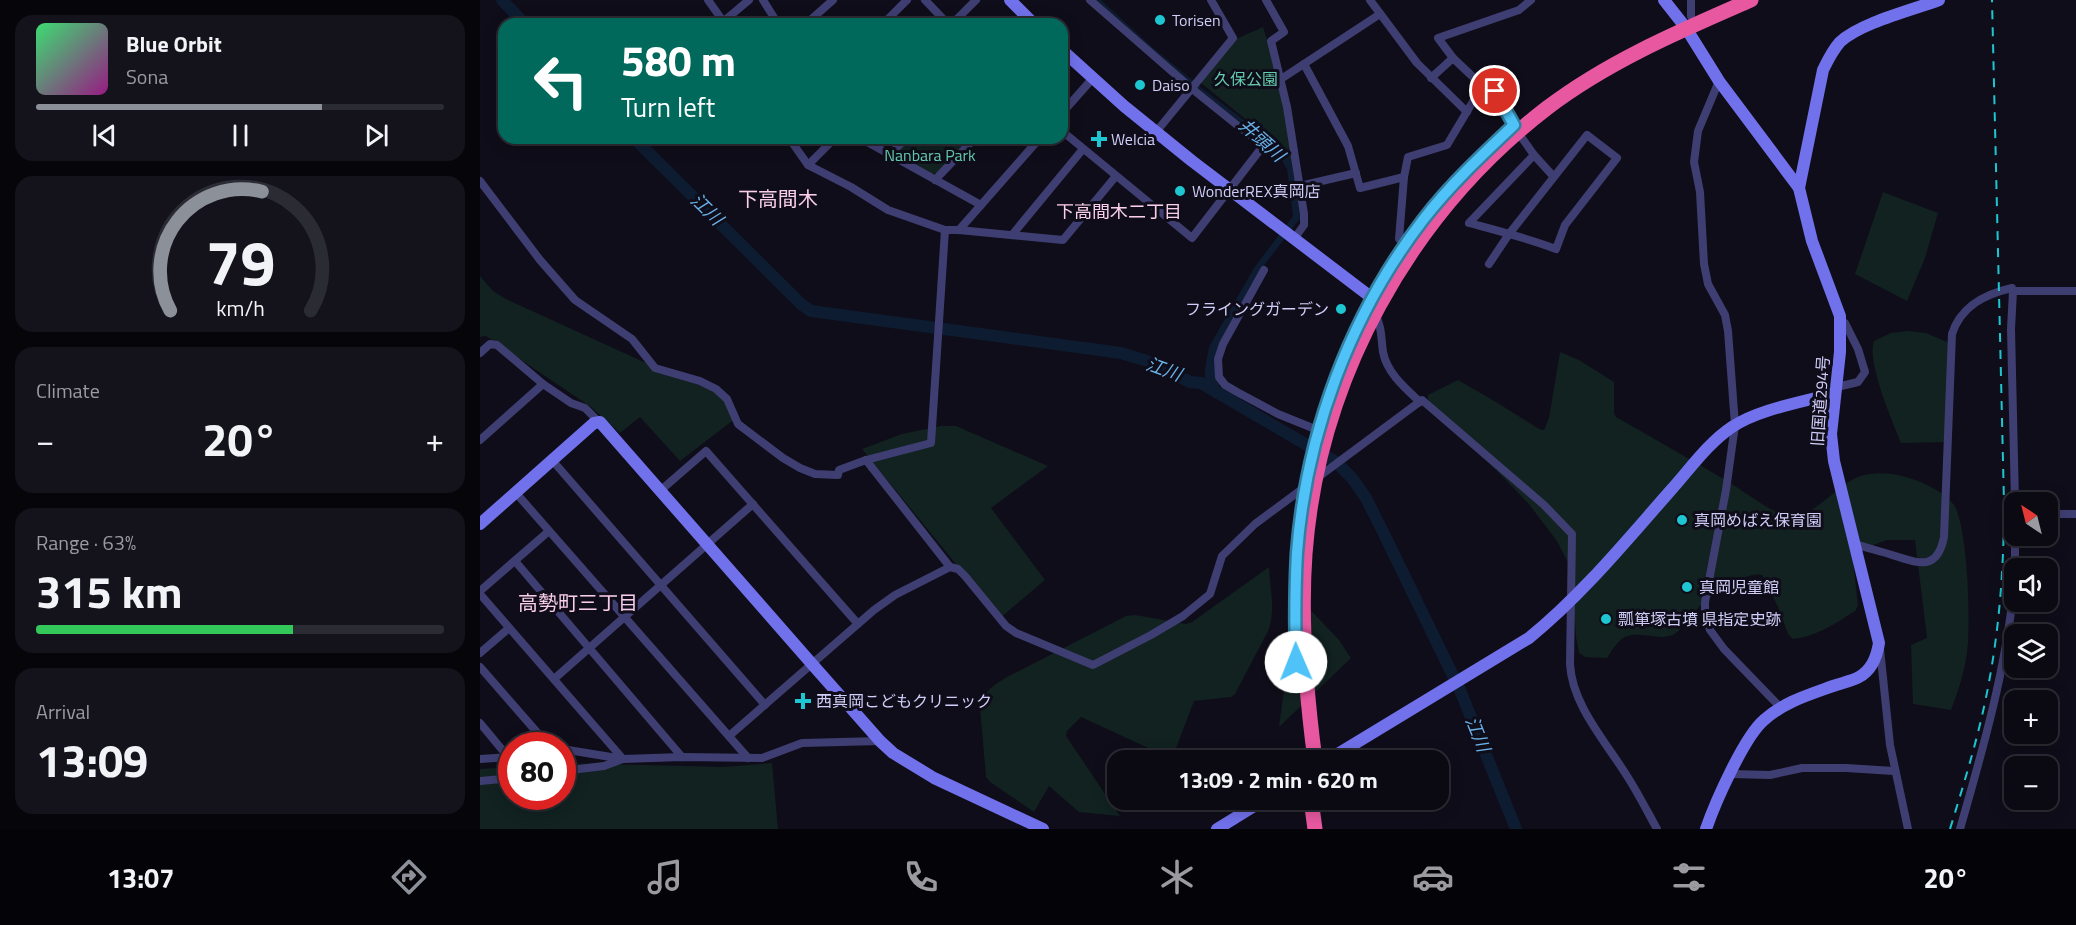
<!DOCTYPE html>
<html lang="en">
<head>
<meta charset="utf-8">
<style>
	:root { --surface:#0b0a13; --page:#14131c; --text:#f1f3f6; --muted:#9a9aa0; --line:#2b2b33; --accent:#8c9099 }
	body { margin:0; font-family:"Titillium Web","Noto Sans JP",sans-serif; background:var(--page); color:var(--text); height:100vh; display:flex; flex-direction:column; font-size:22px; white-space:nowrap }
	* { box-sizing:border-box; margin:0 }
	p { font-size:20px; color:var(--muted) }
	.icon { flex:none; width:33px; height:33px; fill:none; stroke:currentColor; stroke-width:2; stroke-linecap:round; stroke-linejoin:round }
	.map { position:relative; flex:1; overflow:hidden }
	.details { display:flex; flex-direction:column; gap:15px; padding:15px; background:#06060a; width:480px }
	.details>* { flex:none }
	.top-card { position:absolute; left:18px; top:18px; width:570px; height:126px; border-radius:18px; box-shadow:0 3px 15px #0003,0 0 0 2px var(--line); background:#00695c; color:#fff; overflow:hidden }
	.needle { width:39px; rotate:325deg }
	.buttons { position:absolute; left:1524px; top:492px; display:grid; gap:12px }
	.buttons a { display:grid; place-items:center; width:54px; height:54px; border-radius:12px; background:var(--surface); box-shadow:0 3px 15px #0003,0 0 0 2px var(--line); font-size:30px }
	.speed { position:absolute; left:18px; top:732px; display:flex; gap:12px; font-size:30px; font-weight:700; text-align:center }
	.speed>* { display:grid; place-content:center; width:78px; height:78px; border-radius:50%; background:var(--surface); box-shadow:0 3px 15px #0003,0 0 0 2px var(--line); line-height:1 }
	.speed .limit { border:9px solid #d22; background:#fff; color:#111 }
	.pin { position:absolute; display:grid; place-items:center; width:51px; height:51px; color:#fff; margin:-26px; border:3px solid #fff; border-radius:50%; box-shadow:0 2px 6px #0007 }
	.me { position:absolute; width:66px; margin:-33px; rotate:359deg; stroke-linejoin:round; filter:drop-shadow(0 0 4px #0008) }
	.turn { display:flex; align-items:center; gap:21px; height:126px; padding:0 24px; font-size:27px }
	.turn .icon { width:78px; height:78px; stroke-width:2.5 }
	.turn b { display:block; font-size:42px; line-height:51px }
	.big { font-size:45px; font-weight:700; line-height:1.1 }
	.details .card { flex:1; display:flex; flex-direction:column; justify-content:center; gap:9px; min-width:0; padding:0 21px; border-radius:18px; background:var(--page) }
	.details .dial { align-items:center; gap:0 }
	.dial svg { height:156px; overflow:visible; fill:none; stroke:var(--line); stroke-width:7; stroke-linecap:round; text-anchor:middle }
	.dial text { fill:var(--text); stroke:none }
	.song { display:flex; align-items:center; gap:18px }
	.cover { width:72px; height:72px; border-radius:9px; background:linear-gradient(135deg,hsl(140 70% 55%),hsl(310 70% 35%)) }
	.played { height:6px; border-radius:3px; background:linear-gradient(90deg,var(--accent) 70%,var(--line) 70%) }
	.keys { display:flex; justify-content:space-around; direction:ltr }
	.heat { display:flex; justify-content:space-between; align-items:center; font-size:33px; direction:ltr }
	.charge { height:9px; border-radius:4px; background:linear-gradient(90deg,#34c759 63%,var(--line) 0) }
	.trip { position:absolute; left:627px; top:750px; width:342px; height:60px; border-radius:18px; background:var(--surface); box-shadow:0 3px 15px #0003,0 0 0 2px var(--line); font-weight:700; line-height:60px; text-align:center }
	.menu { display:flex; height:96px; justify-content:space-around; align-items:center; background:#040408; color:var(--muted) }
	.menu .icon { width:42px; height:42px }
	.menu .selected { color:var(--accent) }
	.menu b { font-size:27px; color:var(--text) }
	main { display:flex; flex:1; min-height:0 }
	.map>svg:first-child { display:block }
	.green { fill:#112221 }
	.water { fill:#0e1c31 }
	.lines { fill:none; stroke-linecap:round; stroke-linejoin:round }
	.river { stroke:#0e1c31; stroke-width:12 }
	.street { stroke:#3f3e72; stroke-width:8 }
	.secondary { stroke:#7171eb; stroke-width:12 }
	.highway { stroke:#e758a1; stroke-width:15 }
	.rail { stroke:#1ec6d2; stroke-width:2; stroke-dasharray:9 8; stroke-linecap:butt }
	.route-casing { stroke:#337fa1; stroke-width:15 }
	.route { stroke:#4fc3f7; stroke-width:10 }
	.poi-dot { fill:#1ec6d2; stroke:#0f0d19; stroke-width:2 }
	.labels { text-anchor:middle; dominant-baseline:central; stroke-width:6; stroke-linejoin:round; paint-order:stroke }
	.poi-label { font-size:16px; fill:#d0cdf8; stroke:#0f0d19; text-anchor:start }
	.park-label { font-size:16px; fill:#64ccaf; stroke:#0f0d19 }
	.street-label { font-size:16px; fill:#d0cdf8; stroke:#0f0d19 }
	.water-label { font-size:18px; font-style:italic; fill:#69b2ea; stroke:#0f0d19 }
	.neighbourhood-label { font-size:18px; fill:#f8ceea; stroke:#0f0d19 }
	.quarter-label { font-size:20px; fill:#f8ceea; stroke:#0f0d19 }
</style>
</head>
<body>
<main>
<section class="details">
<div class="card">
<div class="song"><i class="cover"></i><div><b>Blue Orbit</b><p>Sona</p></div></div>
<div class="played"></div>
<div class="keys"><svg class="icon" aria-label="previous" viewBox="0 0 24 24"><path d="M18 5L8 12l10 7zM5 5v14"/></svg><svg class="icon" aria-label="pause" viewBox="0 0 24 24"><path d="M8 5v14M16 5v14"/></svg><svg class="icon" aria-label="next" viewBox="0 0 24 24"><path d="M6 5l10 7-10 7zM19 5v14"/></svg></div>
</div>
<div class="card dial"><svg viewBox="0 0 100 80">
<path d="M14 69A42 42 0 1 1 86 69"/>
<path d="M14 69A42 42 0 0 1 61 8" stroke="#8c9099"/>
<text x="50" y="56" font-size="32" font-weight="700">79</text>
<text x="50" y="72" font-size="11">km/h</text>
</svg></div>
<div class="card"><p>Climate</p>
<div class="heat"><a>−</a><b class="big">20°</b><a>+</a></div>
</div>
<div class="card"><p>Range · 63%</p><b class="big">315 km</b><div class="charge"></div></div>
<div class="card"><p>Arrival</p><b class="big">13:09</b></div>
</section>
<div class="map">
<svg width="1596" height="829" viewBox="0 0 1596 829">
	<rect width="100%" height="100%" fill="#0f0d19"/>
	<g class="green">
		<path d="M 783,27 L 809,107 L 813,164 L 802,149 L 721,83 L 756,39 Z"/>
		<path d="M 430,138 L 490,138 L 458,173 L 451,174 L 418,157 L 418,151 Z"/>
		<path d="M 1403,192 L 1458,213 L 1445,258 L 1427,301 L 1375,274 Z"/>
		<path d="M 0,276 L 13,291 L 26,299 L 166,363 L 236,389 L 256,418 L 200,461 L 160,417 L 140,433 L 111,407 L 6,336 L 0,337 Z"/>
		<path d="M 1428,331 L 1446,333 L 1474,345 L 1469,442 L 1421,443 C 1413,423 1386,361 1394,341 L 1411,333 Z"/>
		<path d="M 1080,352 L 1099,360 L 1134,382 L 1134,413 L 1136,417 C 1173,438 1210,459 1247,481 C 1267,493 1287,510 1310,518 C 1325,523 1361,483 1378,477 C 1399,469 1425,475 1445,484 C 1455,489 1467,495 1474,505 C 1488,527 1491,626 1487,653 C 1484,674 1478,692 1471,710 L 1433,704 L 1431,645 L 1447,638 L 1435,540 L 1407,540 L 1377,551 L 1373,560 L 1378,606 L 1375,611 C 1355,624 1337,636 1313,639 L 1308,634 L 1298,607 L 1282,575 C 1265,571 1229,597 1217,609 C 1210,616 1204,627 1196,633 C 1182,643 1161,630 1145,637 C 1137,641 1132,651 1127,658 L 1105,657 L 1099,653 L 1096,637 L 1092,582 L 1088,563 L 1077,541 L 1048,503 L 1015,469 L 967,426 L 948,399 L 948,395 L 978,380 L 1016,402 L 1059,429 L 1064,430 L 1069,418 Z"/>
		<path d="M 460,426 L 476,426 L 568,466 L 511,508 L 565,580 L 520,618 L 382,449 L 422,434 Z"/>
		<path d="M 789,567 C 790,587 796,612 788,631 L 755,694 L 751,697 L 714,701 L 697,746 L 690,758 L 601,717 L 587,731 L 586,736 L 640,816 L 599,812 L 569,786 L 554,812 L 510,782 L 506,777 L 500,708 C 504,690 513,686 527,677 L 646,616 L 655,615 L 706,624 L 712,622 Z"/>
		<path d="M 817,596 L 859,640 L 871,658 L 799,727 Z"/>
		<path d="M 83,763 L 244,767 L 292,763 L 298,829 L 0,829 L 0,769 L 31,767 L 32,796 L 82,796 Z"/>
	</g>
	<path class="water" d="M 616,0 L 621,0 L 671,46 L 723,89 L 801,148 L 812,163 L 821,217 L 780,271 L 733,358 C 731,371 734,379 741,389 L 727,381 L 726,363 L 729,347 L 774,268 L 813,216 L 807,169 L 796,151 L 691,68 Z"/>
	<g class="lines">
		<g class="river">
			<path d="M 22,0 L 45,24"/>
			<path d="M 154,138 L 321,304 L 331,311 L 641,353 L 667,361 L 710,382 L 721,383 L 856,462 L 872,478 L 886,498 L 905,536 L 980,690 L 1036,829"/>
			<path d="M 733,384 C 727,372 735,352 740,340"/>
		</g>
		<g class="street">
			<path d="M 228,0 L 245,24"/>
			<path d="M 283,0 L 298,24"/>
			<path d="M 445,0 L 468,24"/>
			<path d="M 786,0 L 804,32 L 791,41 L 807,107 L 824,214 L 824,225 L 814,239"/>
			<path d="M 890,0 L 937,63 L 987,112"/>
			<path d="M 1051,0 L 1039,10 L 958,38 L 973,58 L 993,77 L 1015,91 L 1042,138 L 1054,155"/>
			<path d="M 1211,0 L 1211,16"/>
			<path d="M 244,21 L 269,0"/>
			<path d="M 326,24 L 353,0"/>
			<path d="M 403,24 L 427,0"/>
			<path d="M 472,24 L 496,0"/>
			<path d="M 824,64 L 868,146 L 880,188 L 924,177"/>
			<path d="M 951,78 L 973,58"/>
			<path d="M 801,79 L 900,14"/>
			<path d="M 1239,81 L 1218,131 L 1214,162 L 1220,192 L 1224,264 L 1228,284 L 1245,315 L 1248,331 L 1255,425 L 1246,490 L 1225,602 L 1225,615 L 1230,630 L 1244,649 L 1300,707"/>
			<path d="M 582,113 L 613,78"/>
			<path d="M 582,131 L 712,238 L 783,146 L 711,88 L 610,0"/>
			<path d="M 676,132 L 753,38 L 731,0"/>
			<path d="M 309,138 L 328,165 L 371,187 L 408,210 L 465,230 L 479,230 L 583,240 L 636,176"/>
			<path d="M 380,138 L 501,205"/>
			<path d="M 410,155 L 426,138"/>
			<path d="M 328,165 L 355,138"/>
			<path d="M 455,180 L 495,138"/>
			<path d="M 0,181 L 60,260 L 95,300 L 152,339 L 175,368 L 220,381 L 236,389 L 247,399 L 258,424 L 303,458 L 320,468 L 335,474 L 358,475 L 359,470 L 386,460 L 451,443 L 465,230"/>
			<path d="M 820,186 L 876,173"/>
			<path d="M 479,230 L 560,138"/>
			<path d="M 532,235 L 603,149"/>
			<path d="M 926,243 L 919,239 L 924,177 L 928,157 L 967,145 L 1004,83"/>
			<path d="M 1009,264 L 1029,234 L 1107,135 L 1137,158 L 1085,225 L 1076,249 C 1047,238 1019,231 989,223 L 1054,155 L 1074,177"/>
			<path d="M 784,270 L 743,344 L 738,359 L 739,377 L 745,385 L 757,392 L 798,414 L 840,431"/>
			<path d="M 895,314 C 902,327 901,338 903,352 C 907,373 925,388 940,402"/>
			<path d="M 0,353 L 10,344 L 17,345 L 63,384 L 91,403 L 105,408 L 118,421"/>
			<path d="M 1357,387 L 1378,382 L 1385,372 L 1378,349 L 1365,323 L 1360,323"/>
			<path d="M 0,440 L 63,384"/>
			<path d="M 72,460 L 285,705"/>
			<path d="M 386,460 L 470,567 L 478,569 L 485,576 L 526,626 L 536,633 L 613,665 L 671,635 L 703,616 L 730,594 L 742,556 L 775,524 L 942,400 L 1064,505 L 1092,534 L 1090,664 C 1092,705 1126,742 1147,776 C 1158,793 1167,811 1177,829"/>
			<path d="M 181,490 L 226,451 L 378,624"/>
			<path d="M 36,493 L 268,758"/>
			<path d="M 1535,502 L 1531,329 L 1533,291 L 1596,291"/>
			<path d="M 1568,514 L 1596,514"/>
			<path d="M 1375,544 C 1387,548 1400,551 1412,555 C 1438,563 1457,572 1464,537 L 1472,334 C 1481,306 1505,294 1532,288"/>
			<path d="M 35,561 L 202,757"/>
			<path d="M 1535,568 L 1535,536"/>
			<path d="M 0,591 L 69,531"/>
			<path d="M 0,594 L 143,759"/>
			<path d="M 1400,649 L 1410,745 L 1428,829"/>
			<path d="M 0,653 L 29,628"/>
			<path d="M 0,667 L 69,746"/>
			<path d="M 74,679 L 273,504"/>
			<path d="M 0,723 L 29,758"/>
			<path d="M 249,736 L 394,610 L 415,595 L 470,567"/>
			<path d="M 82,749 L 143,759 L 202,757 L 282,758 L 322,743 L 400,741"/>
			<path d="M 0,759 L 31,757"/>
			<path d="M 82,771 L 124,766 L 140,760"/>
			<path d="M 1251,774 L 1290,775 L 1322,768 L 1366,768 L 1414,771"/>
			<path d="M 0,781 L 32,778"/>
			<path d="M 1480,829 C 1503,749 1526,669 1534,586"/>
		</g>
		<g class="secondary">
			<path d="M 530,0 L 554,24"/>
			<path d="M 1184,0 L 1206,28 L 1239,81 L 1319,188"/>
			<path d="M 582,50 L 644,106 L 712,161 L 900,304"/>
			<path d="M 0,524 L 114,423 L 120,422 L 332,664 L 400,741 L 413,753 L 454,778 L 563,829"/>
			<path d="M 848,760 L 1049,638 C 1102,595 1146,541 1191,490 C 1210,469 1228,443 1252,427 C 1279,409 1323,402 1355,393"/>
			<path d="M 737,829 L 784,800"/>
			<path d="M 1226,829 C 1235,803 1264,737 1284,720 C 1304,702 1328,695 1353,686 C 1361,683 1372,681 1379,677 C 1392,670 1397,656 1399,643 L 1354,461 L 1351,434 L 1360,352 L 1360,316 L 1332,241 L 1319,188 L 1343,70 C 1348,60 1352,51 1360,42 C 1380,23 1432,10 1459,0"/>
		</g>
		<g class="highway">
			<path d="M 835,760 C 826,692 820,623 825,554 C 838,380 929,214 1067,108 C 1129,61 1200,31 1271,0"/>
			<path d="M 831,800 L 835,829"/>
		</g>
		<path class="rail" d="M 1470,829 C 1485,780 1500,732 1509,682 C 1520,623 1524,563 1524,503 L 1512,0"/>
	</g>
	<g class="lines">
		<g class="route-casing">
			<path id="route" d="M 816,662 C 815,626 815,589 817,553 C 826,434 870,315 943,220 C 970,185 1002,155 1034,125 L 1015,91"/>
		</g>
		<use href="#route" class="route"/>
	</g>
	<g class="poi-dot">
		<circle cx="680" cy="20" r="6"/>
		<circle cx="660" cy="85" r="6"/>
		<path d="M616 130h6v6h6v6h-6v6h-6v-6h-6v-6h6z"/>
		<circle cx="700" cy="191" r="6"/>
		<circle cx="861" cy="309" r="6"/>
		<circle cx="1202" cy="520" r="6"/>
		<circle cx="1207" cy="587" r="6"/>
		<circle cx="1126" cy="619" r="6"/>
		<path d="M320 692h6v6h6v6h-6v6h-6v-6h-6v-6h6z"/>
	</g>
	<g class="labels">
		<g class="poi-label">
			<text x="692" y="20">Torisen</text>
			<text x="672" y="85">Daiso</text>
			<text x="631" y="139">Welcia</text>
			<text x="712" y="191">WonderREX真岡店</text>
			<text x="849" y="309" text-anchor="end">フライングガーデン</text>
			<text x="1214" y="520">真岡めばえ保育園</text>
			<text x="1219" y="587">真岡児童館</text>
			<text x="1138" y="619">瓢箪塚古墳 県指定史跡</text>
			<text x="336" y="701">西真岡こどもクリニック</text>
		</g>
		<g class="park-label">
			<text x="766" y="79">久保公園</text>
			<text x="450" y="155">Nanbara Park</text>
		</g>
		<g class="street-label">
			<text transform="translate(1340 401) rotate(-86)">旧国道294号</text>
		</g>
		<g class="water-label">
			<text transform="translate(782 140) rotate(42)">井頭川</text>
			<text transform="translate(227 209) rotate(44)">江川</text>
			<text transform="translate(684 369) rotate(20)">江川</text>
			<text transform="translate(998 734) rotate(68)">江川</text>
		</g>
		<g class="neighbourhood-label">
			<text x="639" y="211">下高間木二丁目</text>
		</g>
		<g class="quarter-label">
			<text x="298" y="198">下高間木</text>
			<text x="98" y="602">高勢町三丁目</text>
		</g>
	</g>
</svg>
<div class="buttons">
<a><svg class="needle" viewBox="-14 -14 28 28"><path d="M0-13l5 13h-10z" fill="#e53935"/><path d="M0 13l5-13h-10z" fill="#9a9aa0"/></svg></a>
<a><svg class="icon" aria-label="sound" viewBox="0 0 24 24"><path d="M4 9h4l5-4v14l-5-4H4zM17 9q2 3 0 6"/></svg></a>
<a><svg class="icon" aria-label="layers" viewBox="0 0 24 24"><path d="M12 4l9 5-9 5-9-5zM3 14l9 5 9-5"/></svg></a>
<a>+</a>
<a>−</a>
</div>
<div class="speed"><div class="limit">80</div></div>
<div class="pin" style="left:1015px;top:91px;background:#d93025"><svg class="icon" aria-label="arrive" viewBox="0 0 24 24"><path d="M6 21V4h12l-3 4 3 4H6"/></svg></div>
<svg class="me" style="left:816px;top:662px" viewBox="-20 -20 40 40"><circle r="19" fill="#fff"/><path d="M0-13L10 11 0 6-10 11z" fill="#4fc3f7"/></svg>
<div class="trip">13:09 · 2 min · 620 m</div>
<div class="top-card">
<div class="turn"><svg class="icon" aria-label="left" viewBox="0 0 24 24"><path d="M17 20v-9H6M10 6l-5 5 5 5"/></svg><div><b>580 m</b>Turn left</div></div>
</div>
</div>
</main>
<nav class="menu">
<b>13:07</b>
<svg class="icon selected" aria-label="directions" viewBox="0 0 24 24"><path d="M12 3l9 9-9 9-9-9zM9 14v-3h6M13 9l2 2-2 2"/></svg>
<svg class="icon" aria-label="music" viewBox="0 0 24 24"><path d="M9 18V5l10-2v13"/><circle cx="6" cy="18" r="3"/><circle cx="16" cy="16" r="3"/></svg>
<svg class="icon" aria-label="phone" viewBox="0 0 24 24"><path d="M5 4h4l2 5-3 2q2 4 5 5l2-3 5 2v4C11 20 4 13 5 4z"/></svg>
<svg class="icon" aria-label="climate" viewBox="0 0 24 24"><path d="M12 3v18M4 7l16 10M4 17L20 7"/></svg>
<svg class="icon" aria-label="car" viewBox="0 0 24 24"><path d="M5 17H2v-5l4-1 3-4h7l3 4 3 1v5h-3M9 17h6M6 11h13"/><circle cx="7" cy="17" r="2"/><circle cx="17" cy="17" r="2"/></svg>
<svg class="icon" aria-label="filters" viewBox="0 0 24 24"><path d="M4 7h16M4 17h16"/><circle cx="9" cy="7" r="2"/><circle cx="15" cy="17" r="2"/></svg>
<b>20°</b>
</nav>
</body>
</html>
